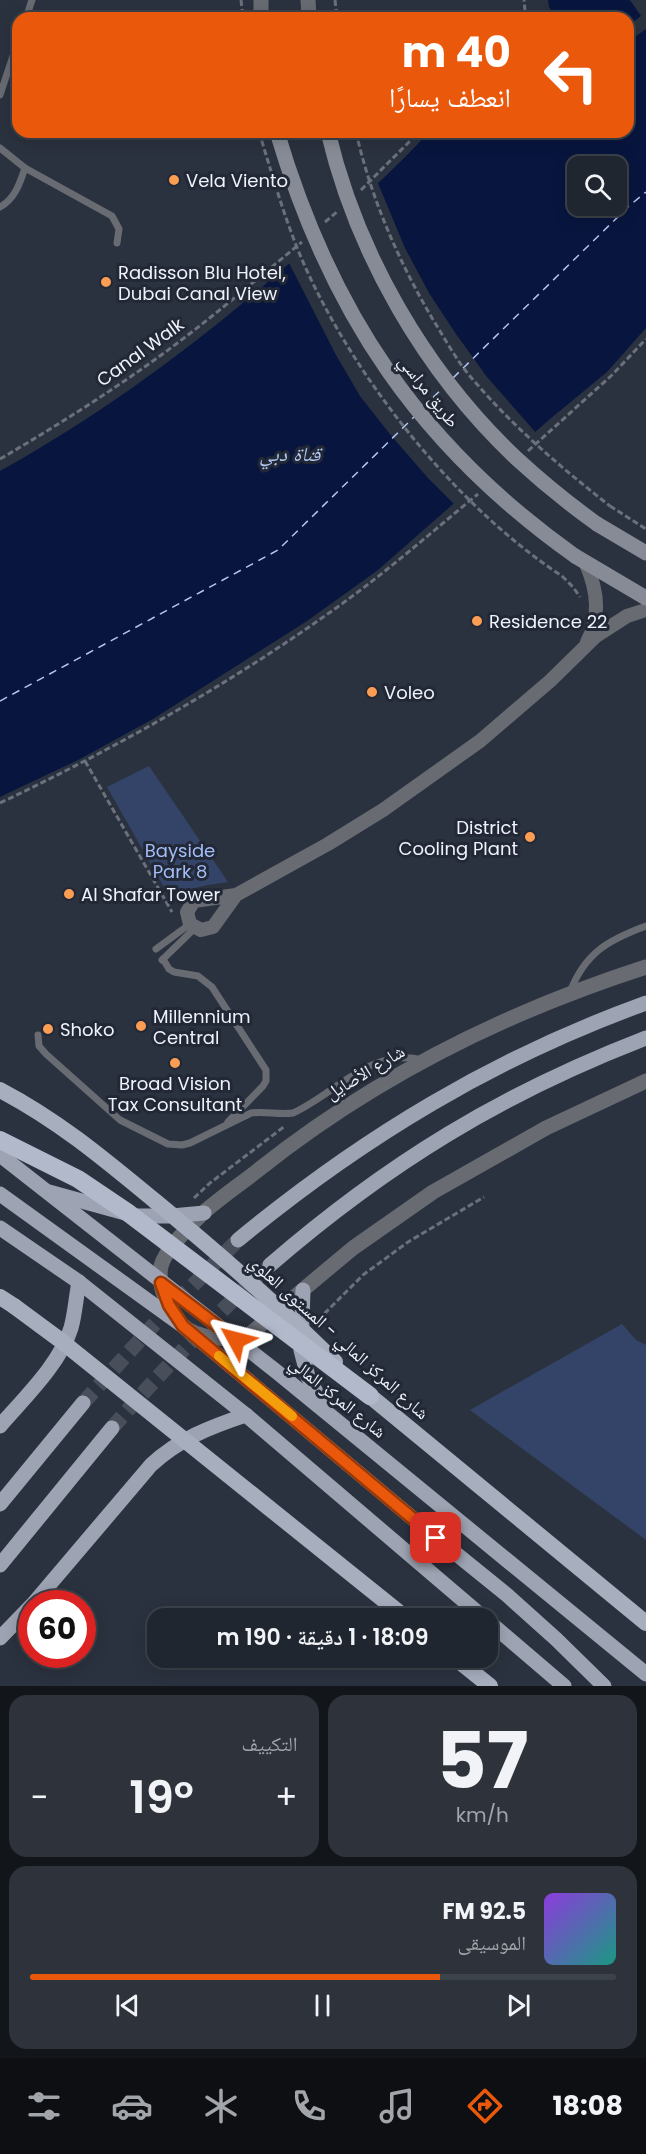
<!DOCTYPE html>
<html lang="ar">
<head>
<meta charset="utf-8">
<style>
	:root { --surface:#20262f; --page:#2d323b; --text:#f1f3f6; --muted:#a2a5aa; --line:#3d434b; --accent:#ea580c }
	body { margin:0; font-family:Poppins,"Noto Naskh Arabic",sans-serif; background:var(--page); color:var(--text); direction:rtl; height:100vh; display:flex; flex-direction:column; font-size:22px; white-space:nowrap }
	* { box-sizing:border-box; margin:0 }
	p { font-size:20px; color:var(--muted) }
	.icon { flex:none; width:33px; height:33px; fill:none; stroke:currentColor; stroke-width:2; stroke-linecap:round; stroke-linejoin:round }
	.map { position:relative; height:1686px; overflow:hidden; direction:ltr }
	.details { display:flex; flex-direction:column; gap:9px; padding:9px; background:#12151a; flex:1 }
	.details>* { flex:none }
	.top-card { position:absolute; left:12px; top:12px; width:622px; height:126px; border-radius:18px; box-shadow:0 3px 15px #0003,0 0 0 2px var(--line); direction:rtl; background:#ea580c; color:#fff; overflow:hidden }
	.buttons { position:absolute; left:567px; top:156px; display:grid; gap:12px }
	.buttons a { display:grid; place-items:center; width:60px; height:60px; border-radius:12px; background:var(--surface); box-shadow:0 3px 15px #0003,0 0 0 2px var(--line); font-size:30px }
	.speed { position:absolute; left:18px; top:1590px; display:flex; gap:12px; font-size:30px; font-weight:700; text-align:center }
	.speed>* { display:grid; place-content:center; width:78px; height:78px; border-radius:50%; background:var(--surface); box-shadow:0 3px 15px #0003,0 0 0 2px var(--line); line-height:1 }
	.speed .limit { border:9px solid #d22; background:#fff; color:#111 }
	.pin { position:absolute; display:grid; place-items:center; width:51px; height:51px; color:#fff; margin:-26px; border-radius:12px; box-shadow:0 3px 9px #0006 }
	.me { position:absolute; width:66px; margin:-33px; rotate:308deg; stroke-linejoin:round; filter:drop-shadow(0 0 4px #0008) }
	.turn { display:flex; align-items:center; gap:21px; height:126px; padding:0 24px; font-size:27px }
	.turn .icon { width:78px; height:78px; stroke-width:2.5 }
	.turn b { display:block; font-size:42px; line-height:51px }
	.big { font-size:45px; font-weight:600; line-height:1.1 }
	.details .card { flex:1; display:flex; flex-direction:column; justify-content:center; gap:9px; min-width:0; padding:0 21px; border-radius:18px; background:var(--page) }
	.details .dial { align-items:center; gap:0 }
	.dial b { font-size:78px; line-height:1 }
	.song { display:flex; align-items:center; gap:18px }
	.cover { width:72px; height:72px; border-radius:9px; background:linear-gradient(135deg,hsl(270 70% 55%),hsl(170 70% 35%)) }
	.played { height:6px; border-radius:3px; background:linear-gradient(90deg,var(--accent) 70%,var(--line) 70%) }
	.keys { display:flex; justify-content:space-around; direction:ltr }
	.heat { display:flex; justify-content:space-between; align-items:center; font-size:33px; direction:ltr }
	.details .tiles { flex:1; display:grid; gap:9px; grid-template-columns:1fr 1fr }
	.card:last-child { grid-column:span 2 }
	.trip { position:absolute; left:147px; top:1608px; width:351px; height:60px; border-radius:18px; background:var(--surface); box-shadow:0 3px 15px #0003,0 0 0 2px var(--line); font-weight:600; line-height:60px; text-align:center; direction:rtl }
	.dock { display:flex; height:96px; justify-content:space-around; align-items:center; background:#0d0f13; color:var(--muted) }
	.dock .icon { width:42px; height:42px }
	.dock .selected { color:var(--accent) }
	.dock b { font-size:27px; color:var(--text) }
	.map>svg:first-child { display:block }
	.green { fill:#344468 }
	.water { fill:#08153e; fill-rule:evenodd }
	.pier { fill:#2b323f }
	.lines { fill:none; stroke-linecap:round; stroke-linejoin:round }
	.ferry { stroke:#b2c7f3; stroke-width:1.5; stroke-dasharray:8 6; stroke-linecap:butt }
	.primary-tunnel { stroke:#484f5b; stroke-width:15; stroke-dasharray:15 8; stroke-linecap:butt }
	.path { stroke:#6b717c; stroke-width:3; stroke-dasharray:6 3; stroke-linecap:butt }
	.service { stroke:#686b72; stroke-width:7 }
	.minor { stroke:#686b72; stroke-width:14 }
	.tertiary { stroke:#686b72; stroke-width:15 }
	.secondary { stroke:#868b96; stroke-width:15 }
	.primary { stroke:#9da3b2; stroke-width:15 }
	.trunk { stroke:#a7aebe; stroke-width:16 }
	.path-bridge { stroke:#6b717c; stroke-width:3; stroke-dasharray:6 3; stroke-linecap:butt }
	.secondary-bridge { stroke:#868b96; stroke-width:15 }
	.trunk-bridge { stroke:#a7aebe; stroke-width:16 }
	.motorway-bridge { stroke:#b1b9cb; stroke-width:18 }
	.route-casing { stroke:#983908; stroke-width:15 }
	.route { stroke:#ea580c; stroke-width:10 }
	.slow { stroke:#f59e0b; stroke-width:10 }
	.poi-dot { fill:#fc9d54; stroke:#222835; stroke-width:2 }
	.labels { text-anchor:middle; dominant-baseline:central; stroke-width:6; stroke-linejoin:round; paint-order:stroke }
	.poi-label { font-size:18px; fill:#eef2fb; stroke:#222835; text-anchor:start }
	.street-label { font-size:18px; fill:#eef2fb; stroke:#222835 }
	.park-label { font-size:18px; fill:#a3bdf8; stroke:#222835 }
	.water-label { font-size:20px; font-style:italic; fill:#b2c7f3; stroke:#222835 }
</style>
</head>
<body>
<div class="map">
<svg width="646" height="1686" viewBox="0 0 646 1686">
	<rect width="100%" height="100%" fill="#2b323f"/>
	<g class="green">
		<path d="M 149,766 L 228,882 C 204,886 190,885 173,903 L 107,787 Z"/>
		<path d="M 622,1324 L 636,1340 L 646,1345 L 646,1540 L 470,1410 Z"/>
	</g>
	<path class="water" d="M 532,0 L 646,0 L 646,328 L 607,372 L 550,419 L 378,570 L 307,621 L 153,719 L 80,759 L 0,797 L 0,471 C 117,406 222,325 321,235 C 358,202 395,169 429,132 L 628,132 L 628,18 L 532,18 ZM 578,166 L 616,166 L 616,206 L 578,206 Z"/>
	<g class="pier">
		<path d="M 532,0 L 548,0 L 549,7 L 557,18 L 532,18 Z"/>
		<path d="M 630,0 L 646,0 L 646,29 L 632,39 L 629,33 L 629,25 L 641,16 Z"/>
		<path d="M 377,181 L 405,248 L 429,293 L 456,334 L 487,377 L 537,434 L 456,506 L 428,478 L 389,433 L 360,396 L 336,355 L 288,261 Z"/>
	</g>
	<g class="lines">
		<g class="ferry">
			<path d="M 453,378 L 629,206 L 646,192"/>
			<path d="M 423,407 L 444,387"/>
			<path d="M 0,701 L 278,550 L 414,417"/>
		</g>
		<g class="primary-tunnel">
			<path d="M 83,1403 L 158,1320 L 238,1240"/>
			<path d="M 112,1428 C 162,1371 214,1316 270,1265"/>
		</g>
		<g class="path">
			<path d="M 241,0 L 243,18"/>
			<path d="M 335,0 L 337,18"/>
			<path d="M 520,18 L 525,11 L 524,0"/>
			<path d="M 361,190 L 419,132"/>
			<path d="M 325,222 L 338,211"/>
			<path d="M 528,451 L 612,375 L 646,339"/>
			<path d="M 0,459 C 65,421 128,381 188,335 C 227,305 264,273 302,242"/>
			<path d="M 610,506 L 646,529"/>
			<path d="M 562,576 L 573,587 L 580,597"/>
			<path d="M 85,761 L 172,912"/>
			<path d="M 0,803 C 120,746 235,681 343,603 C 390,569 433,531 478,494"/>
			<path d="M 194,1198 L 210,1183 L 285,1126"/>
			<path d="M 318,1320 L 363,1275 L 408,1242 L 484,1197"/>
		</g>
		<g class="service">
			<path d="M 26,18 L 32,0"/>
			<path d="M 0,95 L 18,41"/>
			<path d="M 0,148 L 25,168 L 112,216 L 119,229 L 117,243"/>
			<path d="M 0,207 C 15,199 20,183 25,168"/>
			<path d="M 156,949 L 190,924"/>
			<path d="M 163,959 L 169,969 L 174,972 L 198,976 L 212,987 L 266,1070 L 266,1081 L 263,1086 L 228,1122"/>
			<path d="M 162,960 L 195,928"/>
			<path d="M 570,992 C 585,953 608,940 646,926"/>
			<path d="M 38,1035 L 39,1046 L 46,1054 L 120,1120 L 168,1144 L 182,1145 L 190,1143 L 251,1113 C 265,1111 279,1115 293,1113 C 335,1094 371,1047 422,1060"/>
		</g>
		<g class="minor">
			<path d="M 586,564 C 597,589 601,617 587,642"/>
			<path d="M 236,895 L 213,927 L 201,930 L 190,924 L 187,912 L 194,901 L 236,895 L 328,844 L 383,810 L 480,741 L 550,681 L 596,636 L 627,616 L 646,610"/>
		</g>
		<g class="tertiary">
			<path d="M 261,0 L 261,18"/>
			<path d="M 308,0 L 309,18"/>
			<path d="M 646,967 C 506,1012 372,1079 257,1171 C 239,1185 220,1198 203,1213 C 191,1225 165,1249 161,1266 C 157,1285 168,1311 181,1324 C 196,1339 232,1342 250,1334 L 353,1248 L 433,1192 L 546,1128 L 646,1081"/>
		</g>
		<g class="secondary">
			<path d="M 597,524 L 646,553"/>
			<path d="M 575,556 L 646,598"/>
		</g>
		<g class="primary">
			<path d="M 0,1155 L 277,1372 L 646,1674"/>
			<path d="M 49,1192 L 136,1216 L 172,1216 L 204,1213"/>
			<path d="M 0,1194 L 183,1326 L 423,1527 L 507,1595 L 556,1639 L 604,1686"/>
			<path d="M 0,1228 L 79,1282 L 246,1415 L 484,1618"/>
			<path d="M 238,1240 C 363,1137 494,1058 646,1003"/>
			<path d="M 270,1265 C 388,1163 501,1094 646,1038"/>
			<path d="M 303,1290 L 301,1350 L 308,1377 L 323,1405"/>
			<path d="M 0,1426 C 24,1398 60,1364 71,1328 C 75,1314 76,1297 79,1282"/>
			<path d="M 0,1504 L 83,1403"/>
			<path d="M 0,1565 L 112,1428"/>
			<path d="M 33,1604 L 151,1465 C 179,1439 210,1427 246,1415"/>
			<path d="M 488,1621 L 564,1686"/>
			<path d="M 0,1638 L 32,1605"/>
		</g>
		<g class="trunk">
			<path d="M 0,1297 L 14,1306"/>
			<path d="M 370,1396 L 646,1623"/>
			<path d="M 455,1658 L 490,1686"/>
		</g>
		<g class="path-bridge">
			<path d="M 259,132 C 274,180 287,228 308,273 C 360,385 458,508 562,576"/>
			<path d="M 356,132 C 371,198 398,260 432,318 C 444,337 455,358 469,375 C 511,425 559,466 610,506"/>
		</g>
		<g class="secondary-bridge">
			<path d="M 277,132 C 331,314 420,446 575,556"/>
			<path d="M 328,132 C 357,254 425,372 516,458 C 542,482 569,504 597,524"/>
		</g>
		<g class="trunk-bridge">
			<path d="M 0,1090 C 59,1121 104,1159 155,1201 C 217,1252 278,1305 335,1362"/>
			<path d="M 14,1306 L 60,1340 L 406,1618"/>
		</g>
		<path class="motorway-bridge" d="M 0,1140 L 78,1179 L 127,1212 L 370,1396"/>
	</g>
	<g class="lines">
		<g class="route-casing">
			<path id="route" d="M 236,1340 L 161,1283 L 169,1305 L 183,1326 L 436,1538"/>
		</g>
		<use href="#route" class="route"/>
		<path class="slow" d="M 219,1356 L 292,1416"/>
	</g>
	<g class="poi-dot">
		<circle cx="174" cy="180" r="6"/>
		<circle cx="106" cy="282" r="6"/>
		<circle cx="477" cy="621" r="6"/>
		<circle cx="372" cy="692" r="6"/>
		<circle cx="530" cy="837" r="6"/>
		<circle cx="69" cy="894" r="6"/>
		<circle cx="141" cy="1026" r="6"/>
		<circle cx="48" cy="1029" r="6"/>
		<circle cx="175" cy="1063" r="6"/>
	</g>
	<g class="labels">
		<g class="poi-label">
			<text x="186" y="180">Vela Viento</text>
			<text x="118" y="272">Radisson Blu Hotel,<tspan x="118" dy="21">Dubai Canal View</tspan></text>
			<text x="489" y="621">Residence 22</text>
			<text x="384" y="692">Voleo</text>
			<text x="518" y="827" text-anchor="end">District<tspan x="518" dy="21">Cooling Plant</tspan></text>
			<text x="81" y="894">Al Shafar Tower</text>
			<text x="153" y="1016">Millennium<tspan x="153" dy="21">Central</tspan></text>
			<text x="60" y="1029">Shoko</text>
			<text x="175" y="1083" text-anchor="middle">Broad Vision<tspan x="175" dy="21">Tax Consultant</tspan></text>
		</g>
		<g class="street-label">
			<text transform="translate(140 352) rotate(-36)">Canal Walk</text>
			<text transform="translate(429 391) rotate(52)">طريق مراسي</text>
			<text transform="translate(365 1072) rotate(-31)">شارع الأصايل</text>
			<text transform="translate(339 1337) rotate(42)">شارع المركز المالي - المستوى العلوي</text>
			<text transform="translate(338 1397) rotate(39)">شارع المركز المالي</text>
		</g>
		<g class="park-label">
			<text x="180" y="850">Bayside<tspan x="180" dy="21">Park 8</tspan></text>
		</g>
		<g class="water-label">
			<text x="290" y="454">قناة دبي</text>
		</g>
	</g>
</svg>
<div class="buttons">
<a><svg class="icon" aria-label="search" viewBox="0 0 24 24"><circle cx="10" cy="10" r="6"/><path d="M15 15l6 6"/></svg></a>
</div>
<div class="speed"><div class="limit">60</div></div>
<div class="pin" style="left:436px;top:1538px;background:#d93025"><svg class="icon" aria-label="arrive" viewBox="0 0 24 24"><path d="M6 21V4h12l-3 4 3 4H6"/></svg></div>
<svg class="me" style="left:236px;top:1340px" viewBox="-20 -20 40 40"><path d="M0-17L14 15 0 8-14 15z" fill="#ea580c" stroke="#fff" stroke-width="4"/></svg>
<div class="trip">18:09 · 1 دقيقة · 190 m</div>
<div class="top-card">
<div class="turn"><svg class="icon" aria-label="left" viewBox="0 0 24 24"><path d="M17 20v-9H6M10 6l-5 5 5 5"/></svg><div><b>40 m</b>انعطف يسارًا</div></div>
</div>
</div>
<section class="details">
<div class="tiles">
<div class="card dial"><b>57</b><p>km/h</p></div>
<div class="card"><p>التكييف</p>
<div class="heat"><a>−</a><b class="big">19°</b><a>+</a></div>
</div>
<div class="card">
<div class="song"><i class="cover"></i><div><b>92.5 FM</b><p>الموسيقى</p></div></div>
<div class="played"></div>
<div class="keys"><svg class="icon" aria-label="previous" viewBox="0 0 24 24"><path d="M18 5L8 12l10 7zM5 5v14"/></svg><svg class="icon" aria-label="pause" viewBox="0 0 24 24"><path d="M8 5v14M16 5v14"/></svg><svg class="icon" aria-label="next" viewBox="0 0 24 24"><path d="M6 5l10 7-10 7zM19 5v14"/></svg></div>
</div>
</div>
</section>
<nav class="dock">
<b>18:08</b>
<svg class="icon selected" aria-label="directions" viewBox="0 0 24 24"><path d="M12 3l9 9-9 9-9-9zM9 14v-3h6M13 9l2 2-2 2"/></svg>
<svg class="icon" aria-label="music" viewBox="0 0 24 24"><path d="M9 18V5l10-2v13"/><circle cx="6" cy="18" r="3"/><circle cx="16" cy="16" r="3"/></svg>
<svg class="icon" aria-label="phone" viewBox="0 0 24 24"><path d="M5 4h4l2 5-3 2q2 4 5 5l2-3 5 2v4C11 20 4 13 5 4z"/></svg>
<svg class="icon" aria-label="climate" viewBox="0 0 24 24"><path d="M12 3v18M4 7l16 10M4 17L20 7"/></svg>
<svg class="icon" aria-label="car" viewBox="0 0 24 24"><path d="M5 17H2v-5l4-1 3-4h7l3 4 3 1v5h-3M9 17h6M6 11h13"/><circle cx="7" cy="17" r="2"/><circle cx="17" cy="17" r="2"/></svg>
<svg class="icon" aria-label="filters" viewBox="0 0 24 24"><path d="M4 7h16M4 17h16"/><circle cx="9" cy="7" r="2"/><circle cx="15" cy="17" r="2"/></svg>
</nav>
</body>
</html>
